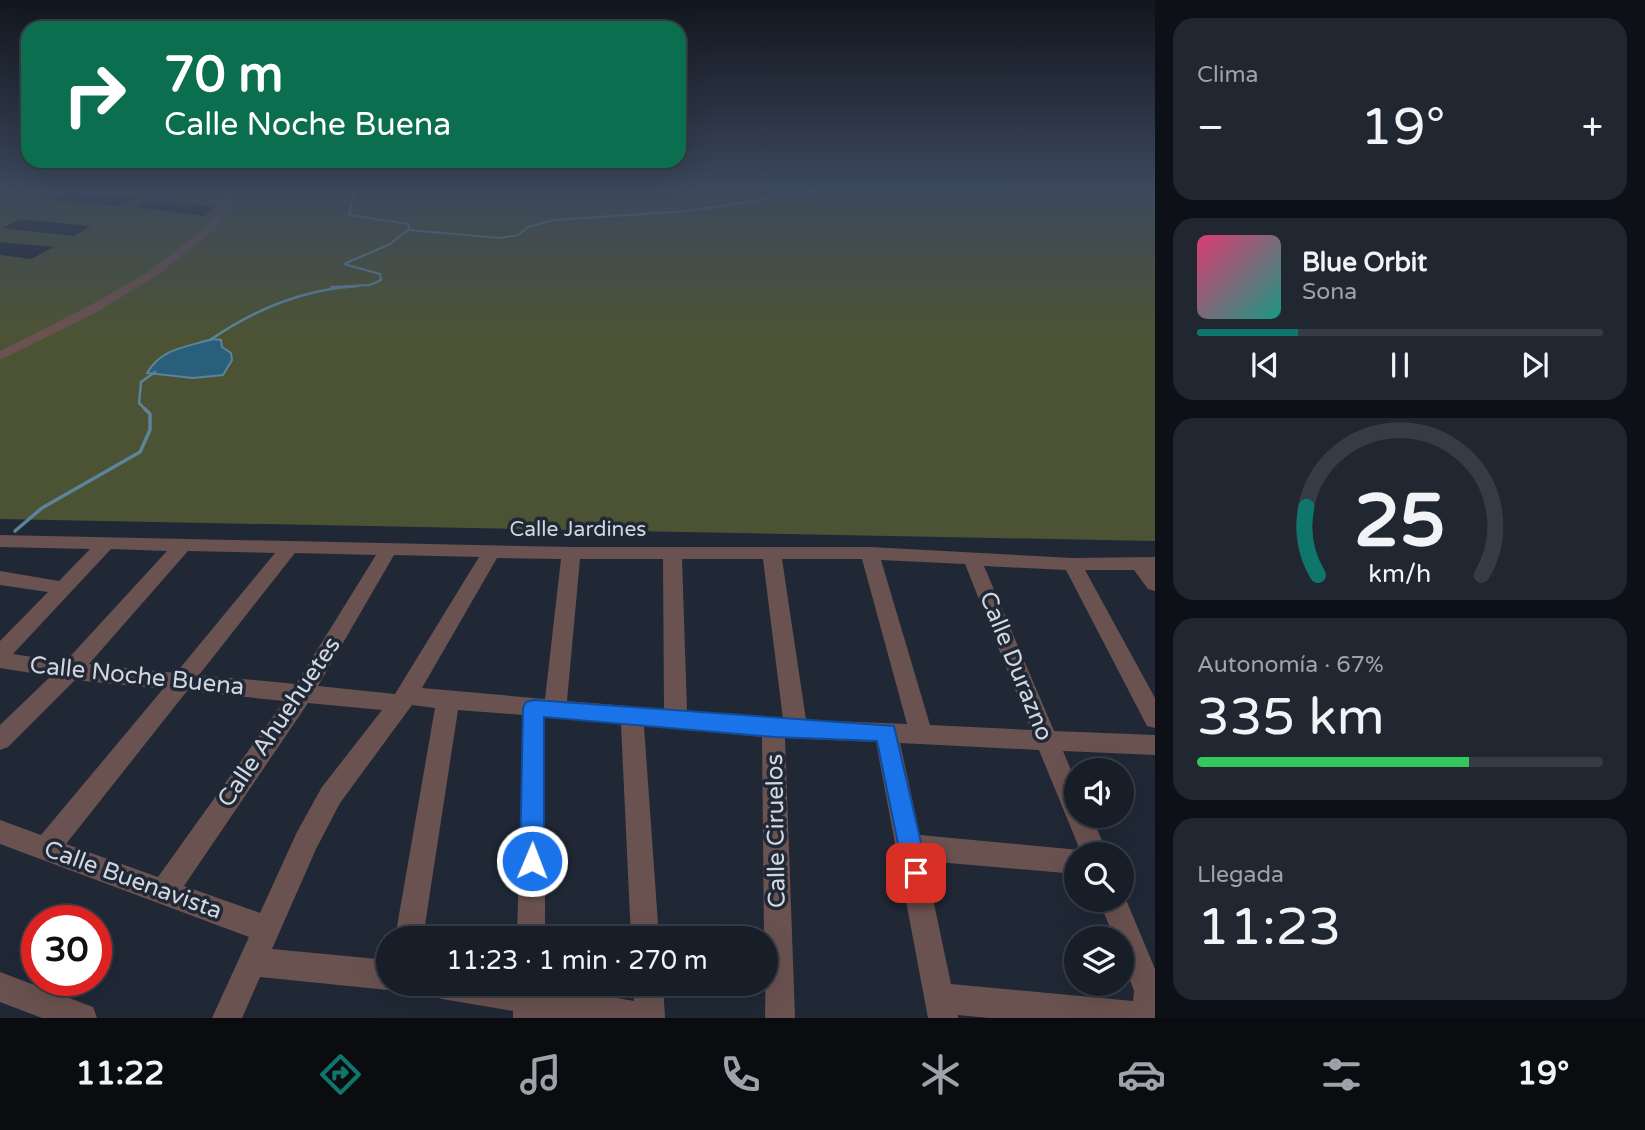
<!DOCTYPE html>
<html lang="es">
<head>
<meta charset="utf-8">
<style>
	:root { --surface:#181e28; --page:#212730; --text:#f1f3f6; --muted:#9fa2a8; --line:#363c45; --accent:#0f766e }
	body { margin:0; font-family:"Varela Round",sans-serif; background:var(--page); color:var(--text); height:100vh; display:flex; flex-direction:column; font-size:26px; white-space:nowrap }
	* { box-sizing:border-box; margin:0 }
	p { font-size:23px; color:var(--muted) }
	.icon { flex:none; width:38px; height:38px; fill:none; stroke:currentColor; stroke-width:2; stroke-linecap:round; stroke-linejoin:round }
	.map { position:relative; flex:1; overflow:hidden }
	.drawer { display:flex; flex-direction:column; gap:18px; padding:18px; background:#0d1016; width:490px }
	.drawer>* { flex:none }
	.banner { position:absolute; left:21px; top:21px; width:665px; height:147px; border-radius:21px; box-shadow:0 7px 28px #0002,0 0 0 2px var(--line); background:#0b6e4f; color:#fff; overflow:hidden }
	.tools { position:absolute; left:1064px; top:758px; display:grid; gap:14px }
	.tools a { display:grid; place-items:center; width:70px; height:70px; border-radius:50%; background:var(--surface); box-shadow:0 7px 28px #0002,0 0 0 2px var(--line); font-size:35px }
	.speed { position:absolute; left:21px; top:905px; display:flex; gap:14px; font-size:35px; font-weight:700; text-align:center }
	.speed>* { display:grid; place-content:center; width:91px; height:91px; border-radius:50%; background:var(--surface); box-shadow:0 7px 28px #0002,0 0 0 2px var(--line); line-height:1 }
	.speed .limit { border:10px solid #d22; background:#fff; color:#111 }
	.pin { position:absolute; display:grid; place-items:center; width:60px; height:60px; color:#fff; margin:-30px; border-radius:14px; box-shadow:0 4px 10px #0006 }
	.me { position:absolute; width:77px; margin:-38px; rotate:1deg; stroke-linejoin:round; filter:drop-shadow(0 0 5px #0008) }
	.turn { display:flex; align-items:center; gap:24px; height:147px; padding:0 28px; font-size:32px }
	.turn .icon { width:91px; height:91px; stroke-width:2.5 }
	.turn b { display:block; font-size:49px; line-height:60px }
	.big { font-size:52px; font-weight:600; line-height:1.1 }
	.drawer .tile { flex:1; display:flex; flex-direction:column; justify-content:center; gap:10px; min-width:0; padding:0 24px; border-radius:21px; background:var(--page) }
	.drawer .dial { align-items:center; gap:0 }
	.dial svg { height:182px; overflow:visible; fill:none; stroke:var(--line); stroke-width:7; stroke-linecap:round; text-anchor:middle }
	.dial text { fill:var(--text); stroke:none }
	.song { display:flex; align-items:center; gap:21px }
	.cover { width:84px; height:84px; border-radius:10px; background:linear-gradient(135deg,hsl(340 70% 55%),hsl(170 70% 35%)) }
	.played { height:7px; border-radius:4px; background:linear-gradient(90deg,var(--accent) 25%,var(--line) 25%) }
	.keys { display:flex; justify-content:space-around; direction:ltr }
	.heat { display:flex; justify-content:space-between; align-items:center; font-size:38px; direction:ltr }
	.charge { height:10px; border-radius:5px; background:linear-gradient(90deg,#34c759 67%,var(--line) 0) }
	.trip { position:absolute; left:376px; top:926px; width:402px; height:70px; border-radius:35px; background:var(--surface); box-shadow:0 7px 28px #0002,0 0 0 2px var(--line); font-weight:600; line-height:70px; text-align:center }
	.menu { display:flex; height:112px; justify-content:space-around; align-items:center; background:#0a0c10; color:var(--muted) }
	.menu .icon { width:49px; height:49px }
	.menu .selected { color:var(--accent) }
	.menu b { font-size:32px; color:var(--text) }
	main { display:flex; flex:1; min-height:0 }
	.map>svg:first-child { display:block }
	.green { fill:#4c5335; fill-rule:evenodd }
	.water { fill:#295f7a; stroke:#5b8399; stroke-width:2 }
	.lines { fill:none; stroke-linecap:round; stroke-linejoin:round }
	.stream-far2 { stroke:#5b8399; stroke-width:2 }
	.stream-far1 { stroke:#5b8399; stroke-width:2.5 }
	.stream { stroke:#5b8399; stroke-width:3.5 }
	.minor { fill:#6a5250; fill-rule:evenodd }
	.route { fill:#1a73e8; stroke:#114b97; stroke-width:2 }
	.labels { text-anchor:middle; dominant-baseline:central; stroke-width:7; stroke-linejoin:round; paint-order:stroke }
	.street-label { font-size:21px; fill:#d1d7e0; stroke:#202836 }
	.near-street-label { font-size:24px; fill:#d1d7e0; stroke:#202836 }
</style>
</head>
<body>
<main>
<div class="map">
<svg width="1155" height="1018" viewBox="0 0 1155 1018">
	<rect width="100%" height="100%" fill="#202836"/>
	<path class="green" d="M 0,189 L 1155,189 L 1155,541 L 0,519 L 0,255 L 31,259 L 54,247 L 0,242 ZM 68,192 L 134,198 L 135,199 L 123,207 L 56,201 ZM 149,200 L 214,206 L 214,207 L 204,216 L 135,207 ZM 19,219 L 91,226 L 74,236 L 3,228 Z"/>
	<path class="water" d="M 212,339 L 221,340 L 222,347 L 231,353 L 232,360 L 223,375 L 193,378 L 147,373 C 161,348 188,347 212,339 Z"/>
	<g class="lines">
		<g class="stream-far2">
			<path d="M 408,230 L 500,238 L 518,235 L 528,227 L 554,220 L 688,211 L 830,189"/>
			<path d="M 331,287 L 370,285 L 381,280 L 380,274 L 344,264 L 390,244 L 409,229 L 408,224 L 349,215 L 354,195 L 335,189"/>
		</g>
		<g class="stream-far1">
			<path d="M 210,340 C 256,309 303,289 358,286"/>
			<path d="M 147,411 L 139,403 L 141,382 L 155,372"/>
		</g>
		<path class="stream" d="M 15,531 L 42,508 L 140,452 L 150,430 L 150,414 L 145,409"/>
		<g class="minor">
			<path d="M 230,189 L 239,189 L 216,229 L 156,276 L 97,312 L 0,360 L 0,351 L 89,306 L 148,272 L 208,225 Z"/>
			<path d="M 0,535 L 571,547 L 870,547 L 1072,558 L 1155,557 L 1155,591 L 1148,589 L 1134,570 L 1085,570 L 1155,698 L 1155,728 L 1147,726 L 1066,570 L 984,566 L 1054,731 L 1155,735 L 1155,755 L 1063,751 L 1076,782 L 1076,816 L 1091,816 L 1108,854 L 1076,854 L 1076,874 L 925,861 L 951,984 L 1133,1001 L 1134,991 L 1122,959 L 1122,938 L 1114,938 L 1099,900 L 1122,900 L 1122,890 L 1155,969 L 1155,1018 L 989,1018 L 958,1015 L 958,1018 L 928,1018 L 876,742 L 785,738 L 795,1018 L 765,1018 L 766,938 L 764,938 L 762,737 L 644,726 L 659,938 L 631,938 L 621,724 L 545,717 L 545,938 L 517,938 L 523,715 L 458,710 L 423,938 L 395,938 L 435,708 L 412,705 L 340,803 L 316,849 L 272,949 L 388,960 L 388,984 L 398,985 L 388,990 L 260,977 L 242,1018 L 212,1018 L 249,937 L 0,844 L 0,820 L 41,835 L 163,689 L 75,680 L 8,747 L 0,750 L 0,725 L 51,676 L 0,668 L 0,641 L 48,592 L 0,585 L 0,571 L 59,581 L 90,549 L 0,547 ZM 111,549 L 167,551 L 65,662 L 13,654 ZM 188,551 L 275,553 L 176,673 L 89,664 ZM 295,553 L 376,555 L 296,684 L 199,675 ZM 394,555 L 479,557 L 395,694 L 318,686 ZM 497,558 L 561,559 L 545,699 L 422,688 ZM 580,559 L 663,559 L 664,709 L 567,701 ZM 682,559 L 763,559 L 783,719 L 687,711 ZM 782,559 L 862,559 L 907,724 L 806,720 ZM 881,560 L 965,564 L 1031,730 L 930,725 ZM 187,691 L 284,701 L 158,877 L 66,844 ZM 308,703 L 382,710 L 322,787 L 297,832 L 260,913 L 184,886 ZM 900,743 L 1039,750 L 1080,850 L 920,835 Z"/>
			<path d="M 0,972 L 93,1007 L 97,1018 L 42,1018 L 0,1002 Z"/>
			<path d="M 427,984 L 546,984 L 546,986 L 634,1001 L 633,984 L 663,984 L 665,1018 L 513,1018 L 513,1011 L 442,999 L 431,995 Z"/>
		</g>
	</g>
	<linearGradient id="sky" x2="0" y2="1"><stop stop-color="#12161e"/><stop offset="0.57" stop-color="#3c485d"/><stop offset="1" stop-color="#3c485d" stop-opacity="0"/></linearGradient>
	<rect width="1155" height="332" fill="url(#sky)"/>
	<path class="route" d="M 534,700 L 894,726 L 928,873 L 925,881 L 916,884 L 907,881 L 904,873 L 877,741 L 774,737 L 544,717 L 544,861 L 540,870 L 532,873 L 523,870 L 520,861 L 523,708 L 526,702 Z"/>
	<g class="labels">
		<g class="street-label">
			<text x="578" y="529">Calle Jardines</text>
		</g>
		<g class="near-street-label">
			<text transform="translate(1016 666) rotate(68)">Calle Durazno</text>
			<text transform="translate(137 676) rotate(6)">Calle Noche Buena</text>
			<text transform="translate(279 722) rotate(-56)">Calle Ahuehuetes</text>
			<text transform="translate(776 831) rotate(-91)">Calle Ciruelos</text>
			<text transform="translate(133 880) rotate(20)">Calle Buenavista</text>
		</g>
	</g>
</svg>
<div class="tools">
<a><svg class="icon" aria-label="sound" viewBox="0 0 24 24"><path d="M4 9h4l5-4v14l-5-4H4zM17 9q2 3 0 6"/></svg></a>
<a><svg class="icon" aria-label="search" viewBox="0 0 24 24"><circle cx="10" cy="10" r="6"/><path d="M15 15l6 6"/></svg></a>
<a><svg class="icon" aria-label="layers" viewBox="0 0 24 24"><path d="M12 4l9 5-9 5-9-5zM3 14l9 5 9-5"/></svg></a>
</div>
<div class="speed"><div class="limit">30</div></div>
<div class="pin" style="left:916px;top:873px;background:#d93025"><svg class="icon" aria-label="arrive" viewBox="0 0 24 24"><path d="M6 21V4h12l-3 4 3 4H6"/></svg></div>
<svg class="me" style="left:532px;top:861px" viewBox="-20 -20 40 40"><circle r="17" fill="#1a73e8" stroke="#fff" stroke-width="3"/><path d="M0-11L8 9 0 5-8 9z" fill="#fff"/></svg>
<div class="trip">11:23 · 1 min · 270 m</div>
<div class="banner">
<div class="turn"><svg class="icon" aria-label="right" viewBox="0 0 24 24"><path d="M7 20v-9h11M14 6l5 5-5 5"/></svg><div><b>70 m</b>Calle Noche Buena</div></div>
</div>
</div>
<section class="drawer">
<div class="tile"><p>Clima</p>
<div class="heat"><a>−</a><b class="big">19°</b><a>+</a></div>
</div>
<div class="tile">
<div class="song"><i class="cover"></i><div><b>Blue Orbit</b><p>Sona</p></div></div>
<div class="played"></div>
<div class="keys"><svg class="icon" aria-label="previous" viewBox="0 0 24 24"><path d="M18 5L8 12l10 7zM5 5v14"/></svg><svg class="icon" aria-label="pause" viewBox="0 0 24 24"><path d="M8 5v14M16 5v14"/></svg><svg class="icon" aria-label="next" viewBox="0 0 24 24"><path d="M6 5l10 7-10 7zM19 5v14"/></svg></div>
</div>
<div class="tile dial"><svg viewBox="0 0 100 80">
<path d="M14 69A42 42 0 1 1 86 69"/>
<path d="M14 69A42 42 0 0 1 9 39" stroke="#0f766e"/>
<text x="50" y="56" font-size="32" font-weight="700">25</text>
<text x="50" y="72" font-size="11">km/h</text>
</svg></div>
<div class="tile"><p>Autonomía · 67%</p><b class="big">335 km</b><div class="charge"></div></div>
<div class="tile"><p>Llegada</p><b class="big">11:23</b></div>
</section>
</main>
<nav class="menu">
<b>11:22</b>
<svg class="icon selected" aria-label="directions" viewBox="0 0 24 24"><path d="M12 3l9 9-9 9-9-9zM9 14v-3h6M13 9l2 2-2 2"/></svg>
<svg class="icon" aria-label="music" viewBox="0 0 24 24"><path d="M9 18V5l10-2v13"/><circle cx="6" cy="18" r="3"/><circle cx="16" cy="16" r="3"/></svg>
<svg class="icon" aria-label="phone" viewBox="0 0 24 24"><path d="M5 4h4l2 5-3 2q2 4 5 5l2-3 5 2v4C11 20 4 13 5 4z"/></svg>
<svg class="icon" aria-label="climate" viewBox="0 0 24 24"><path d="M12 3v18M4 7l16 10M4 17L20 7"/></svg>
<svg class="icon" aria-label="car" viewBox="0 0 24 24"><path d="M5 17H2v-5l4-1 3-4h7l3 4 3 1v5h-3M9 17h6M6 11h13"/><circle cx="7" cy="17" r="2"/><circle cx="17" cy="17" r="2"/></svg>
<svg class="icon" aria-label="filters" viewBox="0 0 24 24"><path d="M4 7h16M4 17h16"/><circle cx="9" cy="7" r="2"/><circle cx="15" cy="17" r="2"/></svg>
<b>19°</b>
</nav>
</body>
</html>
